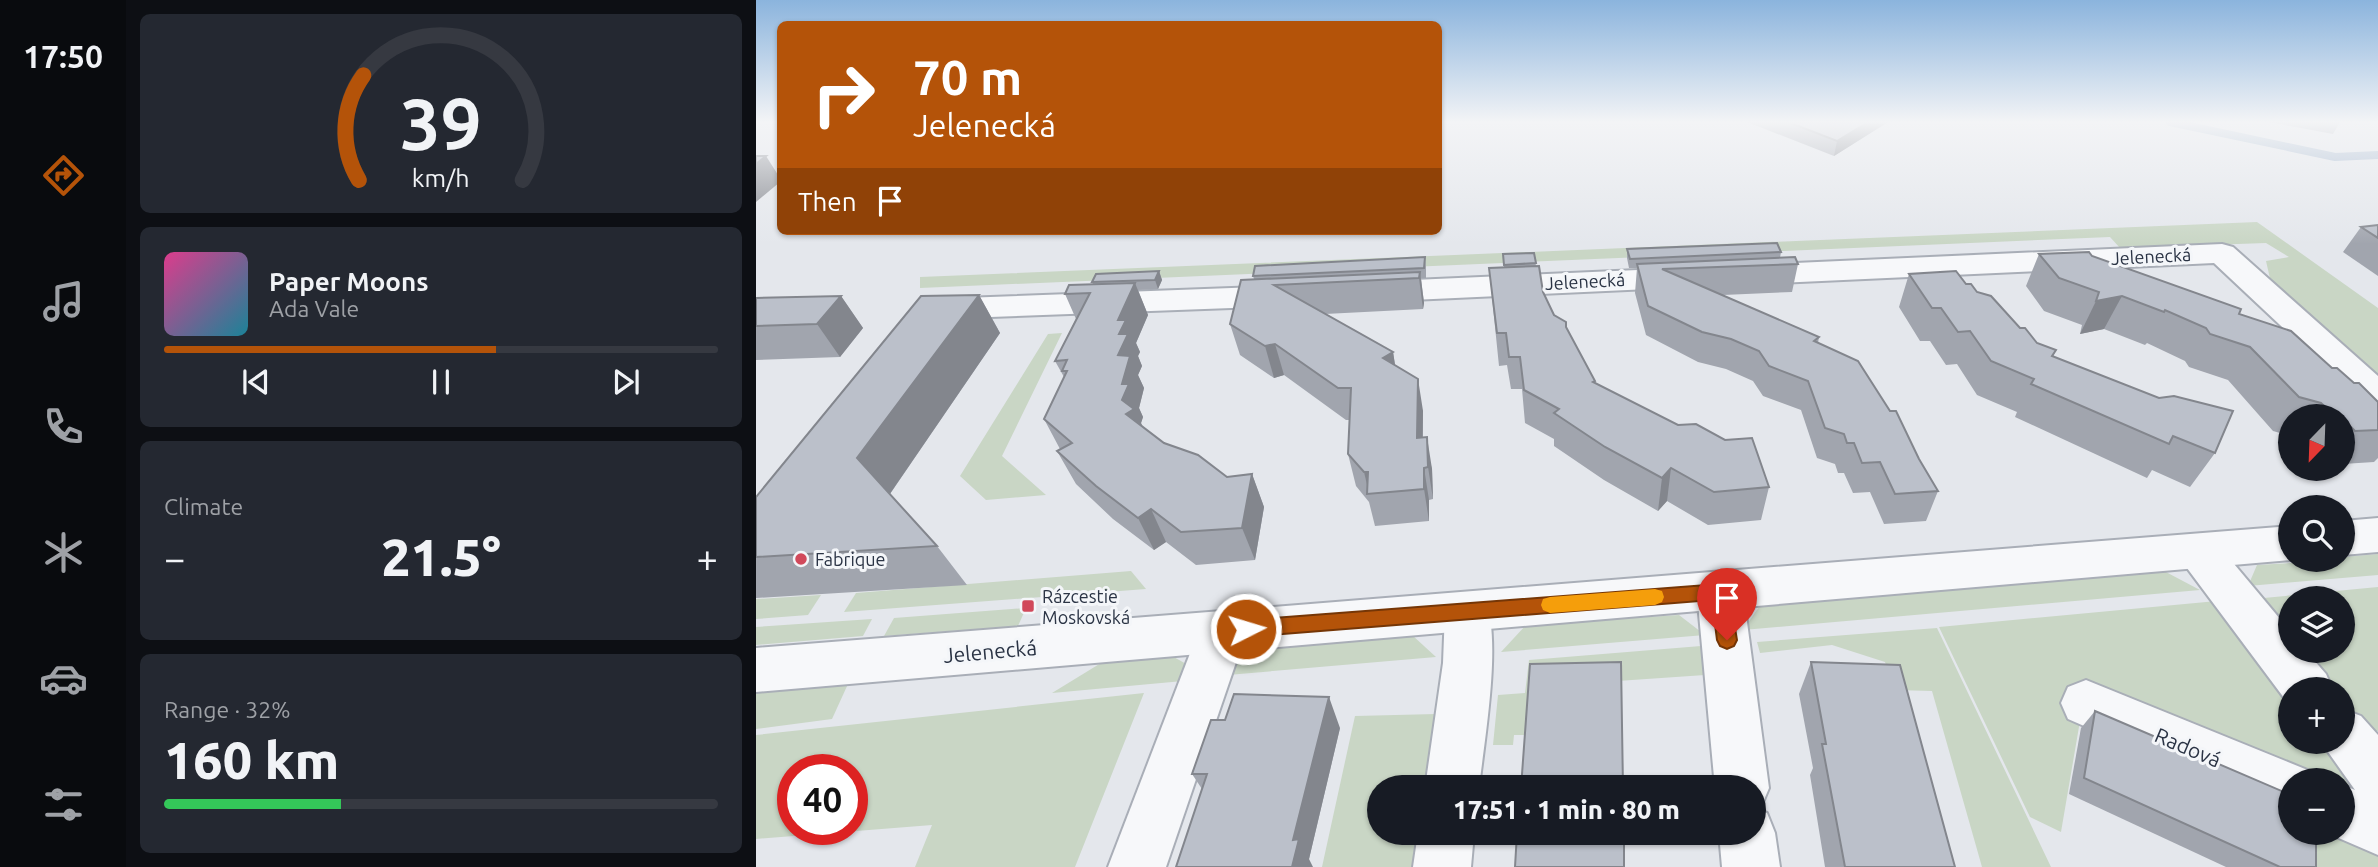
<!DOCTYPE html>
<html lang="en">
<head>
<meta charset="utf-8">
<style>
	:root { --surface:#171b24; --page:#242831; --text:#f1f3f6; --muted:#9ea1a6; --line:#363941; --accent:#b45309 }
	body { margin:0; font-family:Ubuntu,sans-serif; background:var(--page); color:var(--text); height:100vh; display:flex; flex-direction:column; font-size:26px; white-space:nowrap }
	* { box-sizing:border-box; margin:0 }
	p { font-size:23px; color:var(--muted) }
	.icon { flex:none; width:38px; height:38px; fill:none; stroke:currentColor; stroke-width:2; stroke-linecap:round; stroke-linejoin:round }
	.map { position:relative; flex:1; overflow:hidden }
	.drawer { display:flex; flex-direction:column; gap:14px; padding:14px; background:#0d0f14; width:630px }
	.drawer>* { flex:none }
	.guide { position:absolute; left:21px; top:21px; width:665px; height:214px; border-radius:10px; box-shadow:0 2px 5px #0004; background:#b45309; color:#fff; overflow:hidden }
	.needle { width:46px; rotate:203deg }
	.tools { position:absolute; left:1522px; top:404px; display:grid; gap:14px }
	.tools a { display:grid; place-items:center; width:77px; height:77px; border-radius:50%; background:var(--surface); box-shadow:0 2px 5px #0004; font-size:35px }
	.speed { position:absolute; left:21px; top:754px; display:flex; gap:14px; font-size:35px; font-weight:700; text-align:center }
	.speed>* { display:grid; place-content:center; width:91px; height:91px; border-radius:50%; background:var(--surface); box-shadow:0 2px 5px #0004; line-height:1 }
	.speed .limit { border:10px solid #d22; background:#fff; color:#111 }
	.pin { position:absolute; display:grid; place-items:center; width:60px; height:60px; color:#fff; margin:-72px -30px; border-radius:50% 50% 50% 0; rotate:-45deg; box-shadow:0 0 7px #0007 }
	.pin .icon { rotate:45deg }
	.me { position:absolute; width:77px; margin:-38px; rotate:85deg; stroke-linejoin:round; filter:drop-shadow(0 0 5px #0008) }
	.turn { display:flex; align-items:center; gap:24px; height:147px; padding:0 21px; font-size:32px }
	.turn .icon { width:91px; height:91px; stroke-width:2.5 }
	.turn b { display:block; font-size:49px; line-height:60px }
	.then { display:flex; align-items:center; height:66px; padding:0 21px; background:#0003; gap:14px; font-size:26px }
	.big { font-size:52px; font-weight:800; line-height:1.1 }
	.drawer .tile { flex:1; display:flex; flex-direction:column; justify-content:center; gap:10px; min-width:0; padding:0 24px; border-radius:10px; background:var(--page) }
	.drawer .dial { align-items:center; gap:0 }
	.dial svg { height:182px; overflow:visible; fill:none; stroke:var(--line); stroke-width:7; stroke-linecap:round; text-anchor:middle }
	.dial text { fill:var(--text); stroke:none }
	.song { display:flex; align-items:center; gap:21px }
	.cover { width:84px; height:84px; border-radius:10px; background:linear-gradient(135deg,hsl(330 70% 55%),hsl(190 70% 35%)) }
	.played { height:7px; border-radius:4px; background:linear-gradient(90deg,var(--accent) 60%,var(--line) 60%) }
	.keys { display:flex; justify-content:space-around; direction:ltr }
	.heat { display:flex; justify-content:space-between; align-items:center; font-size:38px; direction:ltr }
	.charge { height:10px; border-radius:5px; background:linear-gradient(90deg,#34c759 32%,var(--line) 0) }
	.trip { position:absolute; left:611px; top:775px; width:399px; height:70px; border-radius:35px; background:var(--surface); box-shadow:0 2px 5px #0004; font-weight:800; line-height:70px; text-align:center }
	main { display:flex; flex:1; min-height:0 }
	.dock { display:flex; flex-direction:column; width:126px; justify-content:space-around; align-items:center; background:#090b0e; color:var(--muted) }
	.dock .icon { width:49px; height:49px }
	.dock .selected { color:var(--accent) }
	.dock b { font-size:32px; color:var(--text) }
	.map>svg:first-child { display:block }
	.green { fill:#c9d6c5; fill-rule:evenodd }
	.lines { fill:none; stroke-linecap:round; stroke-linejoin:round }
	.stream { stroke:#9fb4cc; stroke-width:8 }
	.minor-casing { stroke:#a9aeb7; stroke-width:4 }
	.tertiary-casing { stroke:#a9aeb7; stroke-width:4 }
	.minor { fill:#f7f8fa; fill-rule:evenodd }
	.tertiary { fill:#f7f8fa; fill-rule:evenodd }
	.wall { fill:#a1a5ae }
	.shaded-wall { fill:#83868d }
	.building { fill:#bbc0ca; stroke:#83868d; stroke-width:2 }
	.route { fill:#b45309; stroke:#753606; stroke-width:2 }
	.slow { fill:#f59e0b }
	.poi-dot { fill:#d1495b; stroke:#f4f6f9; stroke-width:2.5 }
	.labels { text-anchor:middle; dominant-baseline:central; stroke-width:6; stroke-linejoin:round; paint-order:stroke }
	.street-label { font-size:18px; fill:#2b3445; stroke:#f4f6f9 }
	.poi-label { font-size:18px; fill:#2b3445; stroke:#f4f6f9; text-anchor:start }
	.near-street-label { font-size:21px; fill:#2b3445; stroke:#f4f6f9 }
</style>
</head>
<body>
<main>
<nav class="dock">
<b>17:50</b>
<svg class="icon selected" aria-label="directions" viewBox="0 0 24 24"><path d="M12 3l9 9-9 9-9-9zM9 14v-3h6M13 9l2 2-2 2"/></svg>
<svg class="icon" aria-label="music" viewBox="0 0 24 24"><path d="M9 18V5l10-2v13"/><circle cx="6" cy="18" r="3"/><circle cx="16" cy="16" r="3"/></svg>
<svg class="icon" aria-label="phone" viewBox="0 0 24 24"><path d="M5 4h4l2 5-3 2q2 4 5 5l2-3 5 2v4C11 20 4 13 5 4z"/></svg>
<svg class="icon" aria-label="climate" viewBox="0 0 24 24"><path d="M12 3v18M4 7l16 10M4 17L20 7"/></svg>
<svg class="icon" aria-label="car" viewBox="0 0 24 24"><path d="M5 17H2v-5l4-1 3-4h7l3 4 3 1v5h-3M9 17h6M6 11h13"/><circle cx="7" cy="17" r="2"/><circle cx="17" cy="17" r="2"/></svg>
<svg class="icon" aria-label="filters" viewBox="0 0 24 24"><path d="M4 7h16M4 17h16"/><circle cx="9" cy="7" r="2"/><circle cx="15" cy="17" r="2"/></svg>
</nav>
<section class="drawer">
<div class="tile dial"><svg viewBox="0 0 100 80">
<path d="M14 69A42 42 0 1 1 86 69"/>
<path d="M14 69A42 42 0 0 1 16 23" stroke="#b45309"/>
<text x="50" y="56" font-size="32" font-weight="700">39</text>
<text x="50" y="72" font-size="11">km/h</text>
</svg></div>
<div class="tile">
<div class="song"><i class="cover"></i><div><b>Paper Moons</b><p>Ada Vale</p></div></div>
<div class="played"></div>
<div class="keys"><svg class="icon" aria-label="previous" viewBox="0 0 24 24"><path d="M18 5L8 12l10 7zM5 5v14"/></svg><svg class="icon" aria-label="pause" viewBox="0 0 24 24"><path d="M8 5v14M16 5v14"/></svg><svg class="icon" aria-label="next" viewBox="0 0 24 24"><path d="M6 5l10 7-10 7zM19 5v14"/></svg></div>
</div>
<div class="tile"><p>Climate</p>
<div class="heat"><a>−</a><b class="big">21.5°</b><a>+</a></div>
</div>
<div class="tile"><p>Range · 32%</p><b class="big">160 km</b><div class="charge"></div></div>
</section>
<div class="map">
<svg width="1622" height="867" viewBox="0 0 1622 867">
	<rect width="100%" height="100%" fill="#e4e7ec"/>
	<g class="green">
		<path d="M 1501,222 L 1622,308 L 1622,378 L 1515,283 L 1510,261 L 1533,257 L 1510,243 L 1364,248 L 1354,237 L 164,288 L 164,277 Z"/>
		<path d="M 306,333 L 246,456 L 290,495 L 230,500 L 204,476 L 292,334 Z"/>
		<path d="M 1622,554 L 1622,575 L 1492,586 L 1501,565 L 1587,560 L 1587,557 Z"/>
		<path d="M 375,571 L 390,589 L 88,612 L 100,593 Z"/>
		<path d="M 1408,571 L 1444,590 L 987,630 L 1003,607 Z"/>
		<path d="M 1622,587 L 1622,731 L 1610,734 L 1587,707 L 1587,690 L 1573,689 L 1541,651 L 1587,651 L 1587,598 L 1535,598 L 1535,644 L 1497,599 Z"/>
		<path d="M 65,595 L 52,615 L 0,619 L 0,599 Z"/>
		<path d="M 1461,601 L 1535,696 L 1535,742 L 1571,742 L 1613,795 L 1587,785 L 1587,780 L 1576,780 L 1331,680 L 1305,832 L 1274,817 L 1183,627 Z"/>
		<path d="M 270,608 L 262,626 L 128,636 L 138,618 Z"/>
		<path d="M 923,615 L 949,635 L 745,652 L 770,625 Z"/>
		<path d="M 116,619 L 107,636 L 0,645 L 0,627 Z"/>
		<path d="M 1181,628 L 1295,867 L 1226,867 L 1176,691 L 1138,690 L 1129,662 L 1076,645 L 1004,653 L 1001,642 Z"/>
		<path d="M 656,635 L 680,657 L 472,675 L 493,650 Z"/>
		<path d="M 945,646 L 949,675 L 774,687 L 770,735 L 758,735 L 757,745 L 737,745 L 742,695 L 769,693 L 773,660 Z"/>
		<path d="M 416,656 L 432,665 L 427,681 L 296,693 L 345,663 Z"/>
		<path d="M 92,684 L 76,719 L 0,729 L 0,693 Z"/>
		<path d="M 388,693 L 319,867 L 159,867 L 176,825 L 0,839 L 0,735 ZM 37,770 L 96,770 L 96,830 L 37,830 Z"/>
		<path d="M 680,714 L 669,787 L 623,788 L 623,833 L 662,833 L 657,867 L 566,867 L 599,716 Z"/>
		<path d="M 1552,833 L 1587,833 L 1622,844 L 1622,867 L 1553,867 Z"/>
	</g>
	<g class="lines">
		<path class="stream" d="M 1414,122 L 1579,157 L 1622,155"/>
		<g class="minor-casing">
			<g id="minor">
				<path d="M 1466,244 L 1477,247 L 1622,376 L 1622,408 L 1609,405 L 1458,263 L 612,302 L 601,299 L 596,292 L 601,285 L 612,282 Z"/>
				<path d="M 531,286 L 542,289 L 547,296 L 542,303 L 531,306 L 179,319 L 167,316 L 163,309 L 167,302 L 179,299 Z"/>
				<path d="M 1443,535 L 1458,540 L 1535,632 L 1535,651 L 1550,651 L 1570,674 L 1577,690 L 1535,690 L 1534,706 L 1428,564 L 1421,552 L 1428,540 Z"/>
				<path d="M 964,573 L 980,579 L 987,592 L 1013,788 L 1005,807 L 1000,809 L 1011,813 L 1019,833 L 1024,867 L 966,867 L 963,833 L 998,833 L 998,788 L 959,788 L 941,592 L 948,579 Z"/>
				<path d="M 712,592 L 728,597 C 747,636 728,742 723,788 L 669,788 L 687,663 L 689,611 L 696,597 Z"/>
				<path d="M 467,610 L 484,616 L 491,630 L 410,867 L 352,867 L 443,630 L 450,616 Z"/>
				<path d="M 1330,680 L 1554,771 L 1558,780 L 1535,780 L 1535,816 L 1312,719 L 1305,703 L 1312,687 Z"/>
				<path d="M 1587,709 L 1605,716 L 1622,735 L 1622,855 L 1571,833 L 1587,833 L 1587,785 L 1599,790 L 1565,742 L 1587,742 Z"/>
				<path d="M 662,833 L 718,833 L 715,867 L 657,867 Z"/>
			</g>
		</g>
		<g class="tertiary-casing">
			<g id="tertiary">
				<path d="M 1622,518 L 1622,552 L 1587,555 L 1587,521 Z"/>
				<path d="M 1535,526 L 1535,560 L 0,692 L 0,648 Z"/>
			</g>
		</g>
		<use href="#minor" class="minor"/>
		<use href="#tertiary" class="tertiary"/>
	</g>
	<g class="wall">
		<path d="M 991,122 L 1132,122 L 1078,156 Z"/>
		<path d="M 1513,122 L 1584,122 L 1577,134 Z"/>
		<path d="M 1622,225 L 1622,276 L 1587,252 L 1605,227 Z"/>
		<path d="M 871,249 L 1025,252 L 1024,258 L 1042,264 L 1036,292 L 967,295 L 1063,337 L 1062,343 L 1163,459 L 1182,491 L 1170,521 L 1128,524 L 1114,492 L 1097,493 L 1088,473 L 1082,473 L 1079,464 L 1061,458 L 1045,410 L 1007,396 L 997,381 L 970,369 L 942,362 L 890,335 L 879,293 L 881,268 L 873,268 L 871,258 Z"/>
		<path d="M 778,253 L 780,266 L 787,292 L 798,315 L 810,329 L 839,383 L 1013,487 L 1005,520 L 952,525 L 911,501 L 902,511 L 848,480 L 798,446 L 798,439 L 769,423 L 766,389 L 755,389 L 751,365 L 743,366 L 733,268 L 748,267 L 747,254 Z"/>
		<path d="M 1283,254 L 1336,256 L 1483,314 L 1576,368 L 1598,383 L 1622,402 L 1622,458 L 1618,462 L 1587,464 L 1587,416 L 1535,416 L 1535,436 L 1517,431 L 1472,380 L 1433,367 L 1429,361 L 1391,343 L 1389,345 L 1348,329 L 1324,334 L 1326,325 L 1288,311 L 1270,286 Z"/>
		<path d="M 669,257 L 670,267 L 670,278 L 665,278 L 668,303 L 667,309 L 569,314 L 637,352 L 639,365 L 667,411 L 667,437 L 676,469 L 677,499 L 673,500 L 673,521 L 619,526 L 613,502 L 600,486 L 592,454 L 594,420 L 590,420 L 528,375 L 518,378 L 484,355 L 474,324 L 498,279 L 497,276 Z"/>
		<path d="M 403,271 L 406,280 L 402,289 L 382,290 L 392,315 L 380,343 L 384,352 L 382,356 L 386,366 L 382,375 L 388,388 L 383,408 L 387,417 L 385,423 L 386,426 L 408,443 L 471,477 L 496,474 L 508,507 L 499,560 L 440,565 L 410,542 L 398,550 L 357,519 L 320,484 L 301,451 L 304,449 L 288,419 L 308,377 L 299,361 L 320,319 L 309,294 L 337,284 L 336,282 Z"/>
		<path d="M 1153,274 L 1210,284 L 1221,292 L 1281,343 L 1300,350 L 1297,357 L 1459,453 L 1434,487 L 1396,470 L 1391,478 L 1259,417 L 1261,412 L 1221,395 L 1201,364 L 1190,365 L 1174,341 L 1164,341 L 1143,307 Z"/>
		<path d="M 223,295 L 244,333 L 134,494 L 181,546 L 211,585 L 0,598 L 0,497 Z"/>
		<path d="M 85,296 L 107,328 L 84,357 L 0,360 L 0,298 Z"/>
		<path d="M 1055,662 L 1199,867 L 1069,867 L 1054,775 L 1057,768 L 1043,694 Z"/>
		<path d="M 1339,711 L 1560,867 L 1470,867 L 1313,794 L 1325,728 Z"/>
		<path d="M 584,728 L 553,859 L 446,789 L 436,774 Z"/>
	</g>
	<g class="shaded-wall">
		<path d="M 1112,122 L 1132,122 L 1078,156 L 1081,141 Z"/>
		<path d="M 10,156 L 24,178 L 24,182 L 0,202 L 0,164 Z"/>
		<path d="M 403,271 L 406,280 L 402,289 L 399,280 Z"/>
		<path d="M 664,272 L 668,303 L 667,309 L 663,278 Z"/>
		<path d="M 379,283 L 392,315 L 380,343 L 384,352 L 382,356 L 386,366 L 382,375 L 388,388 L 383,408 L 387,417 L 385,423 L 393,441 L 370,414 L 366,400 L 366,384 L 362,355 L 363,334 L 362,320 Z"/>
		<path d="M 223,295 L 244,333 L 131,498 L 101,458 Z"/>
		<path d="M 85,296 L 107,328 L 84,357 L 61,324 Z"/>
		<path d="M 1366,296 L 1348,329 L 1324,334 L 1340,301 Z"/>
		<path d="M 519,344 L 528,375 L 518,378 L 509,346 Z"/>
		<path d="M 637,352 L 642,384 L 627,358 Z"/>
		<path d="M 662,379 L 667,411 L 666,470 L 661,438 Z"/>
		<path d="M 671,437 L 676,469 L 677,499 L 672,467 Z"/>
		<path d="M 668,468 L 673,500 L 673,521 L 668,489 Z"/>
		<path d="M 915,468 L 911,501 L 902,511 L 906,478 Z"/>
		<path d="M 608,472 L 612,472 L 613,493 Z"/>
		<path d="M 496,474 L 508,507 L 499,560 L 486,528 Z"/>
		<path d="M 395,509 L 410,542 L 398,550 L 382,518 Z"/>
		<path d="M 573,697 L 584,728 L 553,859 L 557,867 L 536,867 L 537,840 Z"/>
	</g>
	<g class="building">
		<path d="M 1032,122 L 1112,122 L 1081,141 Z"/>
		<path d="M 0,156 L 10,156 L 0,164 Z"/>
		<path d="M 1622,225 L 1622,238 L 1605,227 Z"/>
		<path d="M 1021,243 L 1025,252 L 874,259 L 871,249 Z"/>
		<path d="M 1333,252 L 1336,256 L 1485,309 L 1483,314 L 1535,331 L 1576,368 L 1581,368 L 1598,383 L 1603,383 L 1622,402 L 1622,430 L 1599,431 L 1587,419 L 1587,416 L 1585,416 L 1581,413 L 1575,413 L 1565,403 L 1543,397 L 1494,347 L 1454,334 L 1450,328 L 1409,310 L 1408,312 L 1366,296 L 1340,301 L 1343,292 L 1303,278 L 1283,254 Z"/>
		<path d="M 778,253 L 780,263 L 748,265 L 747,254 Z"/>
		<path d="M 669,257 L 668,268 L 497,276 L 499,266 Z"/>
		<path d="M 1039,257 L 1042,264 L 906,269 L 1063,337 L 1058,341 L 1102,361 L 1134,411 L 1140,411 L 1163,459 L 1182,491 L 1139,494 L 1124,462 L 1106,463 L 1098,443 L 1091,443 L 1088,434 L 1069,428 L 1052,381 L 1013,366 L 1003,351 L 975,339 L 946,332 L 892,306 L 881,264 Z"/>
		<path d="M 783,266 L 787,292 L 798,315 L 810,322 L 810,327 L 839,381 L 837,382 L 922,425 L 940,424 L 969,440 L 996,438 L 1013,487 L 958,492 L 915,468 L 906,478 L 849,447 L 798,413 L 803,409 L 768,390 L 764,357 L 753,357 L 750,333 L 741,333 L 733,268 Z"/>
		<path d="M 403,271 L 399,280 L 336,282 L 340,274 Z"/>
		<path d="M 1200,271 L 1210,284 L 1215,284 L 1221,292 L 1235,296 L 1264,328 L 1269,328 L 1281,343 L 1300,350 L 1296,356 L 1403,398 L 1418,396 L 1477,411 L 1459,453 L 1417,436 L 1413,444 L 1275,384 L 1278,379 L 1235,361 L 1214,331 L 1202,332 L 1185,308 L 1176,308 L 1153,274 Z"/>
		<path d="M 664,272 L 663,278 L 518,285 L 637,352 L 627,358 L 662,379 L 661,438 L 671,437 L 672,467 L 668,468 L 668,489 L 611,494 L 612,472 L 608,472 L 592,454 L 595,388 L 582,388 L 519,344 L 509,346 L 474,324 L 485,280 Z"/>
		<path d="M 379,283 L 362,320 L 370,320 L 363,334 L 372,334 L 362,355 L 374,356 L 366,384 L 373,384 L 366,400 L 378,409 L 370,414 L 408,443 L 442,455 L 471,477 L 496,474 L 486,528 L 425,532 L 395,509 L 382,518 L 340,486 L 301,451 L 316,443 L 288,419 L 311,371 L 306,371 L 311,360 L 299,361 L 334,293 L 309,294 L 313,285 Z"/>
		<path d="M 223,295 L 101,458 L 181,546 L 0,557 L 0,497 L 165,296 Z"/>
		<path d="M 85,296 L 61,324 L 0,326 L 0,298 Z"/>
		<path d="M 865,662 L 867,788 L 765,788 L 774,664 Z"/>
		<path d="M 1055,662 L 1144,665 L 1199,867 L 1089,867 L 1066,744 L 1070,744 Z"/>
		<path d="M 478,694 L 573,697 L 537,840 L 543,839 L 536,867 L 420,867 L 451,774 L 436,774 L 455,720 L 469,720 Z"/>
		<path d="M 1339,711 L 1535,795 L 1535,833 L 1560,833 L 1560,867 L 1524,867 L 1328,778 Z"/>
		<path d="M 761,833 L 868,833 L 868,867 L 759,867 Z"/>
	</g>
	<linearGradient id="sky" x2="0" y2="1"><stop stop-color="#8bb4dd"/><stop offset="0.5" stop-color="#f3f4f6"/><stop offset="1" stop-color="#f3f4f6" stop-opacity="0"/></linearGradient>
	<rect width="1622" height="244" fill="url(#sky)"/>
	<path class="route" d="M 964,584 L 971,586 L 973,592 L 981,640 L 978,646 L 971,649 L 964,646 L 961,640 L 956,600 L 490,637 L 483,634 L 480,629 L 483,623 L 490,620 Z"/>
	<path class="slow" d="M 899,589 L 906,591 L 908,597 L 906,602 L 899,605 L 794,613 L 787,610 L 785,605 L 787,599 L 794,597 Z"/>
	<g class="poi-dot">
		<circle cx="45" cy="559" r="7"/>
		<rect x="265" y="599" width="14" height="14" rx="3.5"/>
	</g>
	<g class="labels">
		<g class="street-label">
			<text transform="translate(1395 256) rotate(-3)">Jelenecká</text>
			<text transform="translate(829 281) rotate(-3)">Jelenecká</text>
		</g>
		<g class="poi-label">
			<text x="59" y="559">Fabrique</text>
			<text x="286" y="596">Rázcestie<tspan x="286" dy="21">Moskovská</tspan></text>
		</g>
		<g class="near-street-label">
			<text transform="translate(234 651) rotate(-5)">Jelenecká</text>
			<text transform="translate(1432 747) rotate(23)">Radová</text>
		</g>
	</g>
</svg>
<div class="tools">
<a><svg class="needle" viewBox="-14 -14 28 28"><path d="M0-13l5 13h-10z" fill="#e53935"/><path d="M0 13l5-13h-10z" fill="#9ea1a6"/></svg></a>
<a><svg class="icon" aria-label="search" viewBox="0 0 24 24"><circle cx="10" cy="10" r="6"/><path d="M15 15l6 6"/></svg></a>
<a><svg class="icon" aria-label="layers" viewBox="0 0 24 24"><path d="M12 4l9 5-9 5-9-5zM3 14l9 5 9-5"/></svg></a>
<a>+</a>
<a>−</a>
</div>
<div class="speed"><div class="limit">40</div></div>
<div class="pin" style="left:971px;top:640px;background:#d93025"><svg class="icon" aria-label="arrive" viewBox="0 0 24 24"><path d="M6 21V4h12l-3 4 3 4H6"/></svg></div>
<svg class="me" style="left:490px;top:629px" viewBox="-20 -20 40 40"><circle r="17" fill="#b45309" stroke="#fff" stroke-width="3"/><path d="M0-11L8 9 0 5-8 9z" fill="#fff"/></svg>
<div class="trip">17:51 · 1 min · 80 m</div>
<div class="guide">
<div class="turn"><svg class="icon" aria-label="right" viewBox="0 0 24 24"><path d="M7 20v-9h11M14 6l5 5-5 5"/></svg><div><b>70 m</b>Jelenecká</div></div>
<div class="then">Then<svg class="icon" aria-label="arrive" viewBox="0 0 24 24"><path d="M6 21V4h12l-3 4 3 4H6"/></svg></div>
</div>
</div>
</main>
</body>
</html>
